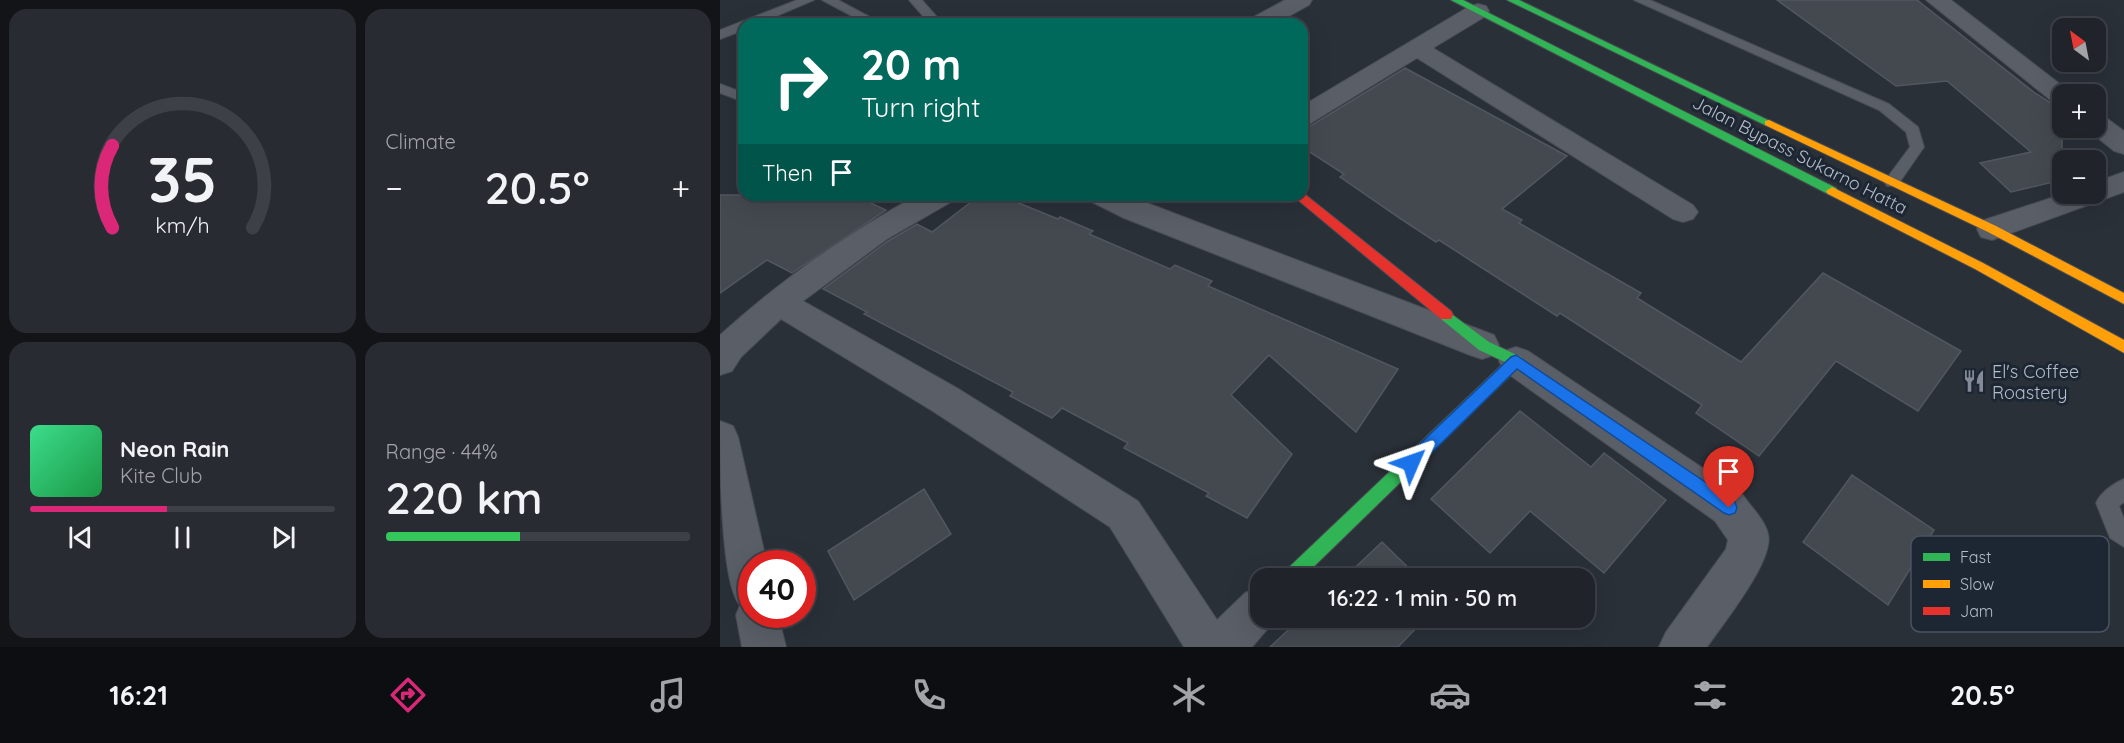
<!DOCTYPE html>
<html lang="en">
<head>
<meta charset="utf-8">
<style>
	:root { --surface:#20242a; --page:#282c32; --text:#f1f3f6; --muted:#a2a4a8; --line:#3d4147; --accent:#db2777 }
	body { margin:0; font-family:Quicksand,sans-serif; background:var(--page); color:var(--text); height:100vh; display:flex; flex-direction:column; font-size:22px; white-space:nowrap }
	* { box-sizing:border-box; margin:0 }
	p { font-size:20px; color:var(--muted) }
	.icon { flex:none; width:33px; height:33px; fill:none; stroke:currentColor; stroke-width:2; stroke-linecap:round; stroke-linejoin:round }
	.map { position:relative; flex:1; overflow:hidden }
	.drawer { display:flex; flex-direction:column; gap:9px; padding:9px; background:#121417; width:720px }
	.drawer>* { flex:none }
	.hud { position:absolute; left:18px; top:18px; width:570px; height:183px; border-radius:18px; box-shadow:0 6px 24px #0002,0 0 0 2px var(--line); background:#00695c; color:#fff; overflow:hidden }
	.needle { width:39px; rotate:328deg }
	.tools { position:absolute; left:1332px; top:18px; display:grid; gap:12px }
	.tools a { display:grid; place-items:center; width:54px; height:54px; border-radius:12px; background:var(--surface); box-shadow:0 6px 24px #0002,0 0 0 2px var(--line); font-size:30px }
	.speed { position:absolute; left:18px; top:550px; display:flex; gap:12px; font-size:30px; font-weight:700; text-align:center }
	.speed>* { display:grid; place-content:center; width:78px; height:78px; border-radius:50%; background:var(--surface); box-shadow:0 6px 24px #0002,0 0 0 2px var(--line); line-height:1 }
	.speed .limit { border:9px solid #d22; background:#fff; color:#111 }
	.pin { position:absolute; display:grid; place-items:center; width:51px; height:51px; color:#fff; margin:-62px -26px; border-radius:50% 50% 50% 0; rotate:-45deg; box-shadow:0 0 6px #0007 }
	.pin .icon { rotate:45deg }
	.me { position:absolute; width:66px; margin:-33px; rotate:47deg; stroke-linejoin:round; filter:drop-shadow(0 0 4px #0008) }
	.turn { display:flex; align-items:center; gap:21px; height:126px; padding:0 24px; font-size:27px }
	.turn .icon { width:78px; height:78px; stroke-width:2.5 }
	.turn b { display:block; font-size:42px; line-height:51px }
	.then { display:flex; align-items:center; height:57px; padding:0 24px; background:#0003; gap:12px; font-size:22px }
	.big { font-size:45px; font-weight:600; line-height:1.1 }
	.drawer .card { flex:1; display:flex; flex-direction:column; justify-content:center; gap:9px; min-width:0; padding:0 21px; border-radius:18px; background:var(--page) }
	.drawer .dial { align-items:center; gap:0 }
	.dial svg { height:156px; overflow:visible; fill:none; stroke:var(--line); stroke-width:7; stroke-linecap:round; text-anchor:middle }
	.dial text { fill:var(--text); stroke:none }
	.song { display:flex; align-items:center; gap:18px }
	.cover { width:72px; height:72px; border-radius:9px; background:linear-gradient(135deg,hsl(150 70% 55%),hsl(140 70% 35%)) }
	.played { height:6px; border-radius:3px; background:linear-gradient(90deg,var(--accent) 45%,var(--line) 45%) }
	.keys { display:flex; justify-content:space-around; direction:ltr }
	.heat { display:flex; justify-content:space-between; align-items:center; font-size:33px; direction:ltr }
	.charge { height:9px; border-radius:4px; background:linear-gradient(90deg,#34c759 44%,var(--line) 0) }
	.drawer .tiles { flex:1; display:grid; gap:9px; grid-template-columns:repeat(2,1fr) }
	.trip { position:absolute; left:530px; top:568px; width:345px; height:60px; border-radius:18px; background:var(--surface); box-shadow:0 6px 24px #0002,0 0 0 2px var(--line); font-weight:600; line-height:60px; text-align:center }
	.tab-bar { display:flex; height:96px; justify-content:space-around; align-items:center; background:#0d0e11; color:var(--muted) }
	.tab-bar .icon { width:42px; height:42px }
	.tab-bar .active { color:var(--accent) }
	.tab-bar b { font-size:27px; color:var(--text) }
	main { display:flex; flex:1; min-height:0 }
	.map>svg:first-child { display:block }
	.building { fill:#444950; stroke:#52575f; stroke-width:1.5 }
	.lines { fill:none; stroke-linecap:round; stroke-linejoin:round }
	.lane-casing { stroke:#484c53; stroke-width:2 }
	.street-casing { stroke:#484c53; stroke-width:2 }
	.fast-casing { stroke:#484c53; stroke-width:2 }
	.slow-casing { stroke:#484c53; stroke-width:2 }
	.jam-casing { stroke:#484c53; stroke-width:2 }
	.lane { fill:#5a5e66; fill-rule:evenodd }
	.street { fill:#5a5e66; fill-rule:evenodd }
	.fast { fill:#30b455; fill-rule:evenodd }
	.slow { fill:#ff9f0a; fill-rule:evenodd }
	.jam { fill:#e5322d; fill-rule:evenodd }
	.route { fill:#1a73e8; stroke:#114b97; stroke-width:1.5 }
	.labels { text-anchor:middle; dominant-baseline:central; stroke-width:6; stroke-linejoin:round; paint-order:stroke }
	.street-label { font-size:18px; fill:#b4bcc9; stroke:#1d2633 }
	.poi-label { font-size:18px; fill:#b4bcc9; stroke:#1d2633; text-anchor:start }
	.key { fill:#1d2633; stroke:#4a5360; stroke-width:1.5 }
	.key-label { font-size:16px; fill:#b4bcc9 }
</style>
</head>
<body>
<main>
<section class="drawer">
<div class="tiles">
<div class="card dial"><svg viewBox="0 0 100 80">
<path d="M14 69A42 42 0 1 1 86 69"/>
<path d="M14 69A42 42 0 0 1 14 27" stroke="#db2777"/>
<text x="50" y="56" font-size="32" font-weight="700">35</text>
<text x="50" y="72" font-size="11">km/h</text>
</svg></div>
<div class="card"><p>Climate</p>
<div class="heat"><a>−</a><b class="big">20.5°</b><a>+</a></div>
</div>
<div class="card">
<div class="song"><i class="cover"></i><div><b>Neon Rain</b><p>Kite Club</p></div></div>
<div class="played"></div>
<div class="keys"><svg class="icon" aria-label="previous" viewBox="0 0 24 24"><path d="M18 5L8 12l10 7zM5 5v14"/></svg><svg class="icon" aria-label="pause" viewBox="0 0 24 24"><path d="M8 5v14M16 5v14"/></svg><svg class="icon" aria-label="next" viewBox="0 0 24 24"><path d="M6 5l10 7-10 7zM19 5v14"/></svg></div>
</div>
<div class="card"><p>Range · 44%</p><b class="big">220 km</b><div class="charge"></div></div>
</div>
</section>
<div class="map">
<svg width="1404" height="647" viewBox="0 0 1404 647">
	<rect width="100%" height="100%" fill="#2a3038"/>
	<g class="building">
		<path d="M 1057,0 L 1197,0 L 1315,93 L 1342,110 L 1342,180 L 1291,192 L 1260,163 L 1311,152 L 1227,81 L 1176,86 Z"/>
		<path d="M 685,68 L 847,156 L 782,209 L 802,220 L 799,223 L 921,293 L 917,298 L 1021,362 L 1103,273 L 1241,351 L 1198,411 L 1116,361 L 1039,456 L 976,413 L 982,405 L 840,313 L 837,316 L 753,262 L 719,240 L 716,242 L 681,219 L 620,177 L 624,174 L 582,147 L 582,127 L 592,125 Z"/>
		<path d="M 0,195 L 134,195 L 166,210 L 72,273 L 47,260 L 0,293 Z"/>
		<path d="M 260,195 L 279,195 L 338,219 L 340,217 L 373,231 L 369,234 L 450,269 L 455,265 L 492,281 L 488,286 L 678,369 L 636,432 L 549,355 L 511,395 L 572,454 L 527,518 L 486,496 L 489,493 L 404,448 L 408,443 L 342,408 L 332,418 L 290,396 L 293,392 L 144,314 L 147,312 L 103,289 L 168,241 L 197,224 L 212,232 Z"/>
		<path d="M 800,411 L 871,467 L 884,453 L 946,500 L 884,573 L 810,511 L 770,553 L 711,499 Z"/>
		<path d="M 1132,475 L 1214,530 L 1168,605 L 1083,542 Z"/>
		<path d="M 204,489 L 231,534 L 134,600 L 108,551 Z"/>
		<path d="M 662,542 L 700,579 L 623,579 Z"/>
		<path d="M 581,618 L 706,618 L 678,647 L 550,647 Z"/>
	</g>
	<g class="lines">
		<g class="lane-casing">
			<g id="lane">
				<path d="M 77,0 L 94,0 L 38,24 L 24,24 L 24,30 L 0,39 L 0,30 Z"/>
				<path d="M 102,0 L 118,0 L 163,24 L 147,24 Z"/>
				<path d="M 189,0 L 202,0 L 223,24 L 210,24 Z"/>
				<path d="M 914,0 L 930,0 L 1169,104 L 1198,127 L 1204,147 L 1177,186 L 1167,186 L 1164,182 L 1190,147 L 1186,132 L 1159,110 Z"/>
				<path d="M 0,84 L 24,93 L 24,102 L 0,93 Z"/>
				<path d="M 1404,479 L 1404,502 L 1399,506 L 1404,519 L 1404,547 L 1390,538 L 1376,503 C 1381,492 1393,484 1404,479 Z"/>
			</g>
		</g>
		<g class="street-casing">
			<g id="street">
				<path d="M 565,0 L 592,0 L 589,5 L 555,24 L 526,24 L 530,19 Z"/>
				<path d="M 1206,0 L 1231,0 L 1353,94 L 1342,94 L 1342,105 L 1333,102 Z"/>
				<path d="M 758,4 L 766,6 L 769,11 L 766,16 L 713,48 L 973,205 L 978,212 L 973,219 L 963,222 L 953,219 L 697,58 L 591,123 L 582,125 L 582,106 L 750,6 Z"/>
				<path d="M 1376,115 L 1385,117 L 1404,131 L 1404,154 L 1394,151 L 1367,129 L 1376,128 Z"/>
				<path d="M 1404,172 L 1404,192 L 1272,240 L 1261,237 L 1257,229 L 1261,221 L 1343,194 L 1376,194 L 1376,182 Z"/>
				<path d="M 198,195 L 235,195 L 231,202 L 167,239 L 83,301 L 237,388 L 418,501 L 497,620 L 525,593 L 540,587 L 540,618 L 557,618 L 532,647 L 464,647 L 390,527 L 211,410 L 61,319 L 21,357 L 12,371 L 0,375 L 0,335 C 61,280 126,234 198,195 Z"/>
				<path d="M 368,195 L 406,195 L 774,335 L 779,345 L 774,355 L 762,359 L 750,355 L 404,218 L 372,202 Z"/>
				<path d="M 796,347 L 808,351 L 1023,495 C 1031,507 1045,520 1048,534 C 1055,560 1002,625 987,647 L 939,647 L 946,632 L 1006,549 L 1008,540 L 995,521 L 784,371 L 779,361 L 784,351 Z"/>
				<path d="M 0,421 L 13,426 L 18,437 L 47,564 L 32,564 L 32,615 L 58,615 L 66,647 L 22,647 L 16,615 L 20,605 C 0,584 0,455 0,421 Z"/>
			</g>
		</g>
		<g class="fast-casing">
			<g id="fast">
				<path d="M 731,0 L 743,0 L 1116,188 L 1118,191 L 1116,194 L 1108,194 Z"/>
				<path d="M 787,0 L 799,0 L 1054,123 L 1053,125 L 1045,125 Z"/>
				<path d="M 726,310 L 769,342 L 801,357 L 803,361 L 801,365 L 581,579 L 561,579 L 563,573 L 785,362 L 759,350 L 721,319 L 719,315 L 721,311 Z"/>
			</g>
		</g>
		<g class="slow-casing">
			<g id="slow">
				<path d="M 1049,120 L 1276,226 L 1404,293 L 1404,304 L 1268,232 L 1045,125 L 1045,121 Z"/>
				<path d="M 1112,187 L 1263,263 L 1404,340 L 1404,353 L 1255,269 L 1108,194 L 1106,191 Z"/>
			</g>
		</g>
		<g class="jam-casing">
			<path id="jam" d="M 582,192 L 731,311 L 733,315 L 731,319 L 721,319 L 572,195 L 582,195 Z"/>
		</g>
		<use href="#lane" class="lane"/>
		<use href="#street" class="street"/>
		<use href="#fast" class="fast"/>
		<use href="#slow" class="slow"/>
		<use href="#jam" class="jam"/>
	</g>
	<path class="route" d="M 796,355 L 1015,502 L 1017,508 L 1015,513 L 1009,515 L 1004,513 L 797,369 L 696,468 L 691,470 L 685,468 L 683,463 L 685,458 L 791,357 Z"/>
	<defs>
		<g id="restaurant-bare" transform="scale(1.8)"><path d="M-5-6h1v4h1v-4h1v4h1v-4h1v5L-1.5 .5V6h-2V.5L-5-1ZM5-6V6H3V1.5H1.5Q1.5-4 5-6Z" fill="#848b96" stroke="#1d2633" stroke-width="2.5" paint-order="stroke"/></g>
	</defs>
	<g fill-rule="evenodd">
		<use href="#restaurant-bare" x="1254" y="381"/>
	</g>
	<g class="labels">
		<g class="street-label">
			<text transform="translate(1080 155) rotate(27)">Jalan Bypass Sukarno Hatta</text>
		</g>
		<g class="poi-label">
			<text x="1272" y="371">El's Coffee<tspan x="1272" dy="21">Roastery</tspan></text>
		</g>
	</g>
	<rect x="1191" y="536" width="198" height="96" rx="9" class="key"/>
	<rect x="1203" y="553" width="27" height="8" fill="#30b455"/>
	<rect x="1203" y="580" width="27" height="8" fill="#ff9f0a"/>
	<rect x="1203" y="607" width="27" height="8" fill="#e5322d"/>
	<g class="key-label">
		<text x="1240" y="563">Fast</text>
		<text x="1240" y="590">Slow</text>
		<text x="1240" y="617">Jam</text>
	</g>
</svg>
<div class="tools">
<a><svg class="needle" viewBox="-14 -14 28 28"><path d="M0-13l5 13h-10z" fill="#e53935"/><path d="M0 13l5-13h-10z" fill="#a2a4a8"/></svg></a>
<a>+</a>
<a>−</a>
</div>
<div class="speed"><div class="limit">40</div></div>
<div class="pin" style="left:1009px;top:508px;background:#d93025"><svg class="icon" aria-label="arrive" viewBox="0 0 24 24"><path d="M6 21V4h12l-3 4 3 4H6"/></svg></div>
<svg class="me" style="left:691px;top:463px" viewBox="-20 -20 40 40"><path d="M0-17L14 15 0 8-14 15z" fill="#1a73e8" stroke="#fff" stroke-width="4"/></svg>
<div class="trip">16:22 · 1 min · 50 m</div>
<div class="hud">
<div class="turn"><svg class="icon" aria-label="right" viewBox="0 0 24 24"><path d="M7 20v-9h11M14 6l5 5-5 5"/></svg><div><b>20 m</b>Turn right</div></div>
<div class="then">Then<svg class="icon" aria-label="arrive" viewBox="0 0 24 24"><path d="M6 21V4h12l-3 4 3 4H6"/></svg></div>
</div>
</div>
</main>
<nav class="tab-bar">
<b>16:21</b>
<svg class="icon active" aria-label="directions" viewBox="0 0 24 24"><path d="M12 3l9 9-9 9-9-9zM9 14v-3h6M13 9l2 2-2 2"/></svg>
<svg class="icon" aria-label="music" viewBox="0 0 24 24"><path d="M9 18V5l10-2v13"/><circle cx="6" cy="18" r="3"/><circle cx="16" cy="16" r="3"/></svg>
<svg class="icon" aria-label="phone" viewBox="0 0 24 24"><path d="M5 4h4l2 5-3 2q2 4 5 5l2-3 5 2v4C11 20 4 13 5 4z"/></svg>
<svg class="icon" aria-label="climate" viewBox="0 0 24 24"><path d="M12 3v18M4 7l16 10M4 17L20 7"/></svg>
<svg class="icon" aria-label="car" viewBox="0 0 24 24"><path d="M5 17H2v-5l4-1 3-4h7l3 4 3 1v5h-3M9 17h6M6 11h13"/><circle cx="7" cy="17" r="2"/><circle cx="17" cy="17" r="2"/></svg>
<svg class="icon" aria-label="filters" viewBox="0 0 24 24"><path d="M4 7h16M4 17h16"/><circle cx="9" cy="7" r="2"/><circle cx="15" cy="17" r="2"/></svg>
<b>20.5°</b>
</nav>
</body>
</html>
